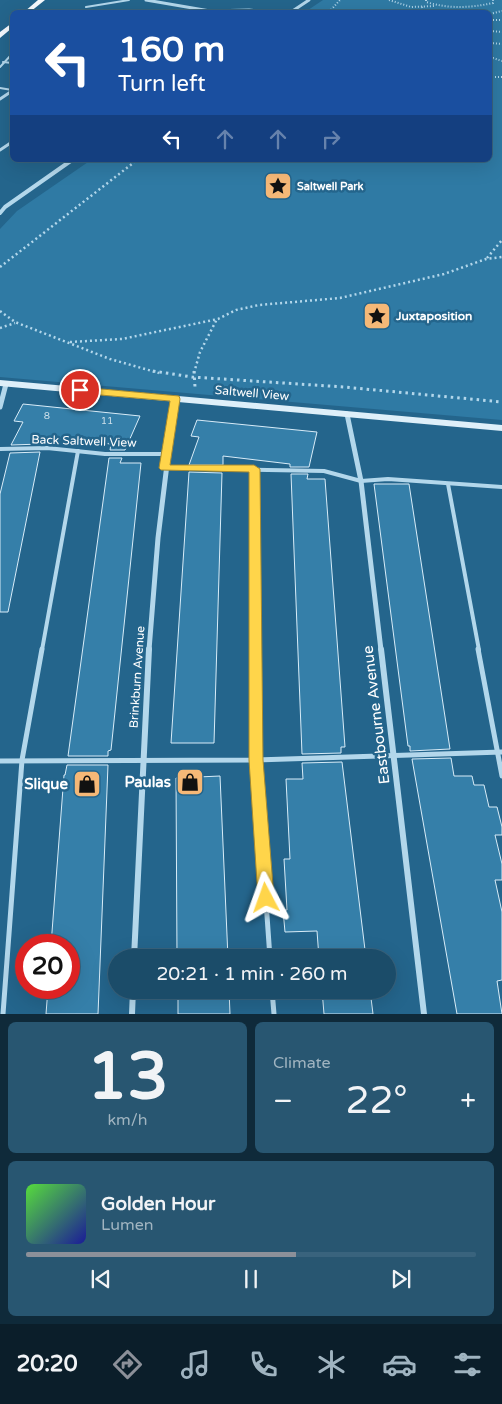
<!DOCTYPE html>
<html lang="en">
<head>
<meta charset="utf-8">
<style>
	:root { --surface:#1b4c69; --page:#285671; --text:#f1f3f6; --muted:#a0b4c0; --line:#39637d; --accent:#8c9099 }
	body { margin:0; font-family:"Varela Round",sans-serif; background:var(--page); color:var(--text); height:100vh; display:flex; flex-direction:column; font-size:19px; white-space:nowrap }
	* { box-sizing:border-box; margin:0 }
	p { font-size:16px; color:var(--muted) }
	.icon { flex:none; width:28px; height:28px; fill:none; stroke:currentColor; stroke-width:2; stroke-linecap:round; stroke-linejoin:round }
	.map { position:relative; height:1014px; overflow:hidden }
	.details { display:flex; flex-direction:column; gap:8px; padding:8px; background:#0f2a3a; flex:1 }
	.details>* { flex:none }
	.top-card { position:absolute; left:10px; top:10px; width:482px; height:152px; border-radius:8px; box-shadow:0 5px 20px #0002,0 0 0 1px var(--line); background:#1a4fa0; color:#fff; overflow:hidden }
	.speed { position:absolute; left:15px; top:934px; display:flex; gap:10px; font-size:25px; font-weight:700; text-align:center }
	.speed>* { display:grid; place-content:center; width:65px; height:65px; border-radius:50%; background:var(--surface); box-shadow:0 5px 20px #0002,0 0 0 1px var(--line); line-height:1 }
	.speed .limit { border:8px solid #d22; background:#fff; color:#111 }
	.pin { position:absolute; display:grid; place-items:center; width:42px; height:42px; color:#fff; margin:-21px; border:2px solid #fff; border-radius:50%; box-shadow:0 1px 5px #0007 }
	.me { position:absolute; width:55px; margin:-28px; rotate:356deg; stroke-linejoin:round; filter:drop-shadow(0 0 4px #0008) }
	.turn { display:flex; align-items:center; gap:18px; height:105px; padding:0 25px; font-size:22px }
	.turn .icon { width:65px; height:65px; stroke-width:2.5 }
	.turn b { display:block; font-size:35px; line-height:42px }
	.lanes { display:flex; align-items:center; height:48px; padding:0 25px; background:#0003; justify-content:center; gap:25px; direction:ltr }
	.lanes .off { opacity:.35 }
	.big { font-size:38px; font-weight:600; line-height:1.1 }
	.details .card { flex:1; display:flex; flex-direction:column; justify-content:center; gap:8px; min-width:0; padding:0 18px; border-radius:8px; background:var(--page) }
	.details .dial { align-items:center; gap:0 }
	.dial b { font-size:65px; line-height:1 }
	.song { display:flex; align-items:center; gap:15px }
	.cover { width:60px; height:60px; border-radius:8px; background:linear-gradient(135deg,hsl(110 70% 55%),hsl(240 70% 35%)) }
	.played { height:5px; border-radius:2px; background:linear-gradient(90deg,var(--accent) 60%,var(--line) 60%) }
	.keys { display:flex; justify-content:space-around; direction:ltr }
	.heat { display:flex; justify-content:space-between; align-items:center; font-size:28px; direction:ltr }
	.details .tiles { flex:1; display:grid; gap:8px; grid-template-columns:1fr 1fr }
	.card:last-child { grid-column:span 2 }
	.trip { position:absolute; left:108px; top:949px; width:288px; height:50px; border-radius:25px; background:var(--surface); box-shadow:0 5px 20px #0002,0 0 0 1px var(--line); font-weight:600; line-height:50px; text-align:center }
	.tab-bar { display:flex; height:80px; justify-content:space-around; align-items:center; background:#0b1e2a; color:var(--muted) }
	.tab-bar .icon { width:35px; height:35px }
	.tab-bar .on { color:var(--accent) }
	.tab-bar b { font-size:22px; color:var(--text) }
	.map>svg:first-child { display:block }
	.green { fill:#2f7aa4 }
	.building { fill:#357fa9; stroke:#d8ecf8 }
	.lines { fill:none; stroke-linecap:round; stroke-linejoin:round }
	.path-far2 { stroke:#b3d7eb; stroke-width:2; stroke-dasharray:1 2; stroke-linecap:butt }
	.path-far1 { stroke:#b3d7eb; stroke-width:2.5; stroke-dasharray:2 3; stroke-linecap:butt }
	.path { stroke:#b3d7eb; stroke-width:3; stroke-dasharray:2.5 4; stroke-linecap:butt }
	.lane-far2 { stroke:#b3d7eb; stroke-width:2 }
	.lane-far1 { stroke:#b3d7eb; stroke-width:4 }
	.lane { stroke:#b3d7eb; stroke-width:5 }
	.street-far3 { stroke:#b3d7eb; stroke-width:3 }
	.street-far2 { stroke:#b3d7eb; stroke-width:4 }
	.street-far1 { stroke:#b3d7eb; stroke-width:5 }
	.street { stroke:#b3d7eb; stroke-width:6 }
	.secondary { fill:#deeff9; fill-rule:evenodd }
	.primary { fill:#f7fbfe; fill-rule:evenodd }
	.route { fill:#ffd54a; stroke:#a68a30 }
	.labels { text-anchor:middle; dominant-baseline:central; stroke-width:5; stroke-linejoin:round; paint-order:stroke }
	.number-label { font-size:10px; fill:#ccdfea }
	.far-poi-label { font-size:11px; font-weight:bold; fill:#fff; stroke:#24658c; text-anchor:start }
	.poi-label { font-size:12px; font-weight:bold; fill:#fff; stroke:#24658c; text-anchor:start }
	.street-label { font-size:12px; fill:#fff; stroke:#24658c }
	.near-street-label { font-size:15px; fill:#fff; stroke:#24658c }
	.near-poi-label { font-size:15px; font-weight:bold; fill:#fff; stroke:#24658c; text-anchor:end }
</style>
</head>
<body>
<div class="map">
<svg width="502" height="1014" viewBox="0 0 502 1014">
	<rect width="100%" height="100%" fill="#24658c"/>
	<path class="green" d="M 323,0 L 502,0 L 502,420 L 0,377 L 0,229 L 17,211 L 91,160 L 490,160 L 490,12 L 305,12 Z"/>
	<g class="building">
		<path d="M 23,404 L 140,416 L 125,450 L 110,450 L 111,444 L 43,437 L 41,444 L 11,445 L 23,422 L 14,421 Z"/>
		<path d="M 197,420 L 317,432 L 309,467 L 290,467 L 290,464 L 223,456 L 223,465 L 189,465 L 199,437 L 191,436 Z"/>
		<path d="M 40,452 L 8,612 L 0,612 L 0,494 L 10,453 Z"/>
		<path d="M 109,458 L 122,458 L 120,463 L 141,463 L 111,750 L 108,751 L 108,756 L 68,756 Z"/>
		<path d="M 189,472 L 222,473 L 214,743 L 171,743 Z"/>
		<path d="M 291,474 L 308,474 L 307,479 L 325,479 L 345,747 L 341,747 L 341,753 L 302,754 Z"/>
		<path d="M 374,484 L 409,484 L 450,749 L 410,751 L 410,746 L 408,746 Z"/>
		<path d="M 451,758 L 454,776 L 472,776 L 474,785 L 484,785 L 489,807 L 497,807 L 502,827 L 502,835 L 495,835 L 502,864 L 502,880 L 495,880 L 502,912 L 502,980 L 497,981 L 502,1014 L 457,1014 L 412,759 Z"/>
		<path d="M 342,762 L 366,958 L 319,958 L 317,931 L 285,932 L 283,910 L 287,910 L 284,859 L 290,859 L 286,779 L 303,779 L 302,763 Z"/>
		<path d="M 67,765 L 108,765 L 98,1014 L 46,1014 L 48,988 L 69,988 L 69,945 L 51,945 L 64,775 L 65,775 Z"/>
		<path d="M 220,776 L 228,958 L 177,958 L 176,778 Z"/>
		<path d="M 178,990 L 229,990 L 230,1014 L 178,1014 Z"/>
		<path d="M 322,990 L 370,990 L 373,1014 L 324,1014 Z"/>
	</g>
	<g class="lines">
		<g class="path-far2">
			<path d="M 389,0 L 411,7 L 435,6"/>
			<path d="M 426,0 L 426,2 C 449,9 470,8 493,3 L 493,0"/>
			<path d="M 422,7 L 425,12"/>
			<path d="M 329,12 L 340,0"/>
			<path d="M 490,14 L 502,11"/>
			<path d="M 490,20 L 502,20"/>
			<path d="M 490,31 L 502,32"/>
			<path d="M 490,43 L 502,44"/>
			<path d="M 490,57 L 502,61"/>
			<path d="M 492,77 L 502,77"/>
			<path d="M 135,161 L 137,160"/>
		</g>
		<g class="path-far1">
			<path d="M 487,258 L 502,240"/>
			<path d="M 0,267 L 137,160"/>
			<path d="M 0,311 L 15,322 L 110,359 L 159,373"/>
			<path d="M 0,328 L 15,323"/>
			<path d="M 70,342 L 122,339 L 218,319 L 236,310 L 259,305 L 340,298 L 444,274 L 486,259 L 502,257"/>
			<path d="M 194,373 L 200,352 L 217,319"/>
		</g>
		<g class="path">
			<path d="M 153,371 L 192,377 L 344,387 L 502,402"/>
			<path d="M 194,371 L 195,387"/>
		</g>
		<g class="lane-far2">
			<path d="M 86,7 L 129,0"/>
			<path d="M 3,62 L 12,63"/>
			<path d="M 0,67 L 12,54"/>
			<path d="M 0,88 L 12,90"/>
		</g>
		<g class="lane-far1">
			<path d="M 0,449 L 47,448 L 105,454 L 167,454"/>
			<path d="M 166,468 L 324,471 L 361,481 L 388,479 L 502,487"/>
			<path d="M 254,469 L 255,650"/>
			<path d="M 448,484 L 479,650"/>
			<path d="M 42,650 L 78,451"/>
		</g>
		<g class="lane">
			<path d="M 255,649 L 256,760 L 270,958"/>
			<path d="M 478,649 L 502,776"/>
			<path d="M 0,761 L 256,760 L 502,752"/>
			<path d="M 272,990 L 274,1014"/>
			<path d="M 3,1014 L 22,760 L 42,649"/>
		</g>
		<g class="street-far3">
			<path d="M 146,0 L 210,11 L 249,10 L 270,12"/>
			<path d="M 291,12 L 309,0"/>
			<path d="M 0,99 L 12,91"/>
			<path d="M 0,150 L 12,142"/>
			<path d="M 70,161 L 72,160"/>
		</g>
		<path class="street-far2" d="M 0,213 L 5,207 L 72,160"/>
		<g class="street-far1">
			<path d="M 0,407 L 6,384"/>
			<path d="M 347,414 L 361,481 L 381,650"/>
			<path d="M 149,650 L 158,538 L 175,399"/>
		</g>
		<g class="street">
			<path d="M 381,649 L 424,1014"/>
			<path d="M 134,958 L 149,649"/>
			<path d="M 132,1014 L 133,990"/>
		</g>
		<path class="secondary" d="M 0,380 L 502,425 L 502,431 L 0,386 Z"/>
		<g class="primary">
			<path d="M 38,0 L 45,0 L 30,12 L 24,12 Z"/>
			<path d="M 12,23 L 12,28 L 0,38 L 0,32 Z"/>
		</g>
	</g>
	<path class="route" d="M 80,387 L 179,396 L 180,399 L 170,465 L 254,465 L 260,469 L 263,760 L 274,898 L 271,903 L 266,905 L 260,903 L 258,898 L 249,760 L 249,472 L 161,470 L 159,468 L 170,401 L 77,393 L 77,388 Z"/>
	<defs>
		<g id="sight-square" transform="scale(1.4375)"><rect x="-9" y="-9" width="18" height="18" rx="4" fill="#f5b877" stroke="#24658c"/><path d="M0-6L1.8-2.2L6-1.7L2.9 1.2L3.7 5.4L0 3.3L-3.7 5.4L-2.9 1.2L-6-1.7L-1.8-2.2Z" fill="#111"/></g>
		<g id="shop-square" transform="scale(1.4375)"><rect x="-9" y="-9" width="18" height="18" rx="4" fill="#f5b877" stroke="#24658c"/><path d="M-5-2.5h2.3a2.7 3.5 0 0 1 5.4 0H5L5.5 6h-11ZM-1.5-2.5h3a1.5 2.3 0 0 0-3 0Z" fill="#111"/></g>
	</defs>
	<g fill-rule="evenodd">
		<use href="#sight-square" x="278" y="186"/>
		<use href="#sight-square" x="377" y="316"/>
		<use href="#shop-square" x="190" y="782"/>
		<use href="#shop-square" x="87" y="784"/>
	</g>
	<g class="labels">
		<g class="number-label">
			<text x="47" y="416">8</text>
			<text x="107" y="421">11</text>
		</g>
		<g class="far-poi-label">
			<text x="297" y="186">Saltwell Park</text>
		</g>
		<g class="poi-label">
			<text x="396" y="316">Juxtaposition</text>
		</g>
		<g class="street-label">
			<text transform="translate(252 393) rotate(5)">Saltwell View</text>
			<text transform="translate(84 441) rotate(2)">Back Saltwell View</text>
			<text transform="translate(137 677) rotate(-86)">Brinkburn Avenue</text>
		</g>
		<g class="near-street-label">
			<text transform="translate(376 715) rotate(-97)">Eastbourne Avenue</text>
		</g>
		<g class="near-poi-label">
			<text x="171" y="782">Paulas</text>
			<text x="68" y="784">Slique</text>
		</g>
	</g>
</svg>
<div class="speed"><div class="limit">20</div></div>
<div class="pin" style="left:80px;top:390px;background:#d93025"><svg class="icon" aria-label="arrive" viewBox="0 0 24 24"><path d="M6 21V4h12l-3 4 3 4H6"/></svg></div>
<svg class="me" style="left:266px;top:898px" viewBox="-20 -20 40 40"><path d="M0-17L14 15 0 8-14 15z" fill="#ffd54a" stroke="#fff" stroke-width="4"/></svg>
<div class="trip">20:21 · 1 min · 260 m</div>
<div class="top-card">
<div class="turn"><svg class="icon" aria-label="left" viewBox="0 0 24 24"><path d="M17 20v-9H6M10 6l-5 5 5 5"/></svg><div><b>160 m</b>Turn left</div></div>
<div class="lanes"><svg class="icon" aria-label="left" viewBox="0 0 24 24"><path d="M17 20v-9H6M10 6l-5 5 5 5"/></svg><svg class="icon off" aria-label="ahead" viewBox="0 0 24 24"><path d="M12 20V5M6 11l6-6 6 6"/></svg><svg class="icon off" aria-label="ahead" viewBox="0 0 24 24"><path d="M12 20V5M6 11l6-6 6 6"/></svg><svg class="icon off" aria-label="right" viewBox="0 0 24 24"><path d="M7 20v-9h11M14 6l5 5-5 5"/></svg></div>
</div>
</div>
<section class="details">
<div class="tiles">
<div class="card dial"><b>13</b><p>km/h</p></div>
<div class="card"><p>Climate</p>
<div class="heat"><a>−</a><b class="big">22°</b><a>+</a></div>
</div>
<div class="card">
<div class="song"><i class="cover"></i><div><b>Golden Hour</b><p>Lumen</p></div></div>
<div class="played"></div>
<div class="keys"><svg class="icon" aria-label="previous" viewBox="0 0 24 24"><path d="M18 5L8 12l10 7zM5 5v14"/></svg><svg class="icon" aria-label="pause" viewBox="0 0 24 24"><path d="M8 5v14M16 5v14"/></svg><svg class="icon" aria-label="next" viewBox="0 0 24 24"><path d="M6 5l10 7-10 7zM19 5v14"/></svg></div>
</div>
</div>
</section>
<nav class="tab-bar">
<b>20:20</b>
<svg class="icon on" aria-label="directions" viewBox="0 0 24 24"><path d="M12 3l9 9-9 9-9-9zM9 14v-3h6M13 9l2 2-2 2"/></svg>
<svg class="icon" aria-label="music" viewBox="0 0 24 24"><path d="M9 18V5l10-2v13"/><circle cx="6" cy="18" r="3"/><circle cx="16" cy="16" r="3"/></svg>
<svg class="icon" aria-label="phone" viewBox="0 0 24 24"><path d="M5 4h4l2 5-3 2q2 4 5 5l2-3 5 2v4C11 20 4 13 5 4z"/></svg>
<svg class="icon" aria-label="climate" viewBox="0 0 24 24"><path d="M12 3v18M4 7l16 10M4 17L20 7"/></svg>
<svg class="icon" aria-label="car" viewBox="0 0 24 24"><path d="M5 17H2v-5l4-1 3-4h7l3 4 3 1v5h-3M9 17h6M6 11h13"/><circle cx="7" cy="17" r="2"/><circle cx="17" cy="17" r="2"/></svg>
<svg class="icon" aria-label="filters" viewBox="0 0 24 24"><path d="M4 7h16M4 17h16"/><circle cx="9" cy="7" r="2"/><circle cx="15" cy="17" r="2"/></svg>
</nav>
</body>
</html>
